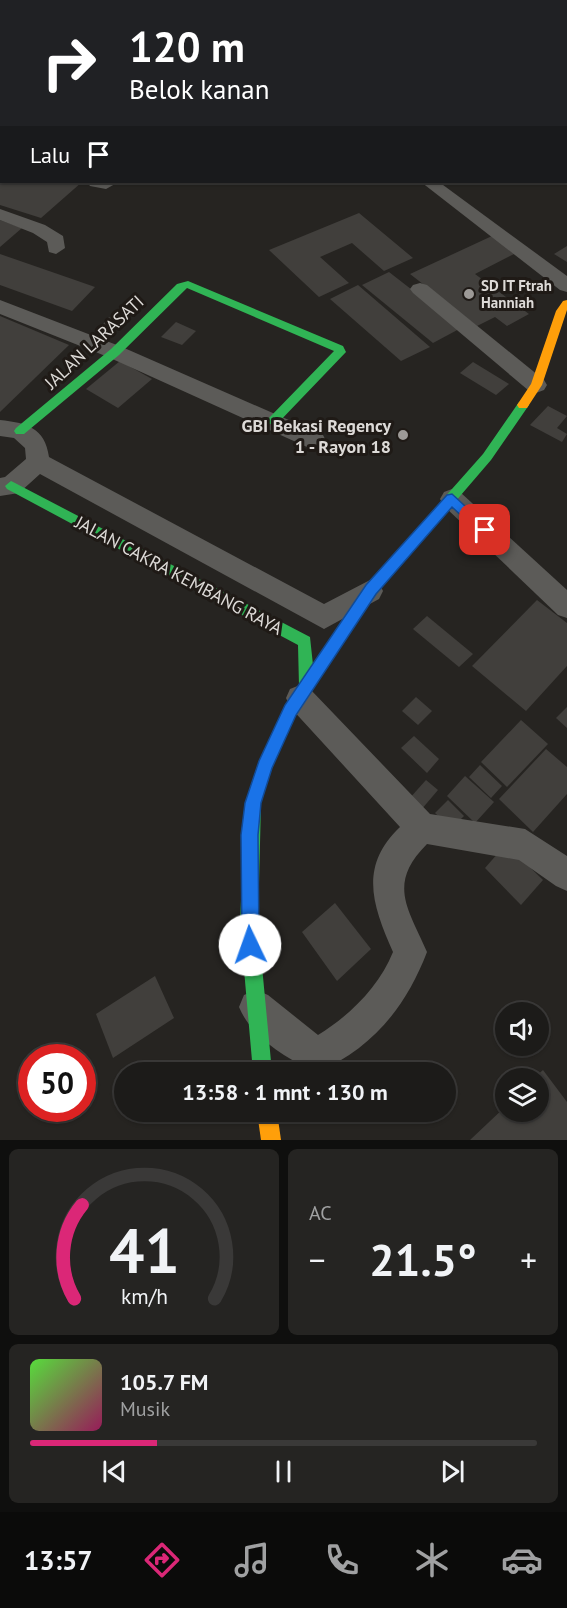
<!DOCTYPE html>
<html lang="id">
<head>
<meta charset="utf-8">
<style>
	:root { --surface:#1c1b19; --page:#252422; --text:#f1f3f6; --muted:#a0a1a2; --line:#3a3938; --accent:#db2777 }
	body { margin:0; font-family:"PT Sans",sans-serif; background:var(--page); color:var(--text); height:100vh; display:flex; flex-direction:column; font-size:22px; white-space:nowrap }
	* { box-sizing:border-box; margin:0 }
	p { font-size:20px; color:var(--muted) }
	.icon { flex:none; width:33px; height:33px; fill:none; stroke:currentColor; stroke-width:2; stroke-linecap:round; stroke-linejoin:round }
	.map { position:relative; height:1140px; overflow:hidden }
	.drawer { display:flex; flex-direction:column; gap:9px; padding:9px; background:#0f0f0e; flex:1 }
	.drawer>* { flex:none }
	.guide { position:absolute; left:0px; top:0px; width:567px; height:183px; box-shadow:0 2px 4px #0004,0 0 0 2px var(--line); background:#202124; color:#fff; overflow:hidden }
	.buttons { position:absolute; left:495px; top:1002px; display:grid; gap:12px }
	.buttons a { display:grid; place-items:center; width:54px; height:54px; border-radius:50%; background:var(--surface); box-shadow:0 2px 4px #0004,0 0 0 2px var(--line); font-size:30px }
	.speed { position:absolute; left:18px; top:1044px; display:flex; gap:12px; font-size:30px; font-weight:700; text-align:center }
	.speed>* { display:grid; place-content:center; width:78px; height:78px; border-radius:50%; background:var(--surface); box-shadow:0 2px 4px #0004,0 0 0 2px var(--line); line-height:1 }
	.speed .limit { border:9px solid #d22; background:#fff; color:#111 }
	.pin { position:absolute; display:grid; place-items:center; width:51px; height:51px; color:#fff; margin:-26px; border-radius:12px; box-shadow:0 3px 9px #0006 }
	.me { position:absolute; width:66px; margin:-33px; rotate:357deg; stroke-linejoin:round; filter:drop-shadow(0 0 4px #0008) }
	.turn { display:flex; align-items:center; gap:21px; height:126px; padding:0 30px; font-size:27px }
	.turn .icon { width:78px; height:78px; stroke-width:2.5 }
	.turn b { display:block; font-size:42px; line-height:51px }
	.then { display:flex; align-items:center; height:57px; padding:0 30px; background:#0003; gap:12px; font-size:22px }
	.big { font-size:45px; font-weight:600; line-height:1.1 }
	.drawer .widget { flex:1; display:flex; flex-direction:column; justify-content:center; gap:9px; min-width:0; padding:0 21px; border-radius:9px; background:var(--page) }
	.drawer .dial { align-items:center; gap:0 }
	.dial svg { height:156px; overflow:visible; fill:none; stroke:var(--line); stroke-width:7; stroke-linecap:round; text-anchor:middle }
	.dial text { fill:var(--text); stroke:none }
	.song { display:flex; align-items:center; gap:18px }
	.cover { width:72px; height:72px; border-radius:9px; background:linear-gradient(135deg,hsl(110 70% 55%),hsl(330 70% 35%)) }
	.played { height:6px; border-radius:3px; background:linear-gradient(90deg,var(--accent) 25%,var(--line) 25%) }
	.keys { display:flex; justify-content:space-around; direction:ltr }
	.heat { display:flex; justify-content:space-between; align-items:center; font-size:33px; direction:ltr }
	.drawer .tiles { flex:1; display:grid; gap:9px; grid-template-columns:1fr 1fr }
	.widget:last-child { grid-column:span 2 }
	.trip { position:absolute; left:114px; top:1062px; width:342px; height:60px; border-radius:30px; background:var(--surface); box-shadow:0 2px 4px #0004,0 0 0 2px var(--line); font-weight:600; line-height:60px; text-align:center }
	.menu { display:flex; height:96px; justify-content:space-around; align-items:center; background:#0b0b0a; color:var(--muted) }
	.menu .icon { width:42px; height:42px }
	.menu .active { color:var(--accent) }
	.menu b { font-size:27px; color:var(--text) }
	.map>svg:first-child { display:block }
	.building { fill:#413f3c }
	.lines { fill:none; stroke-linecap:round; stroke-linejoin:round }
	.street { fill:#5c5b58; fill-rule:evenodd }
	.fast { fill:#30b455; fill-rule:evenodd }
	.slow { fill:#ff9f0a; fill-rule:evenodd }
	.route { fill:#1a73e8; stroke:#114b97; stroke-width:1.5 }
	.poi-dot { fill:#9d9a97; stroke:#1f1a16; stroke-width:2 }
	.labels { text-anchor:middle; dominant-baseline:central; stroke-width:6; stroke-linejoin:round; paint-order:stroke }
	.far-poi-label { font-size:15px; font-weight:bold; fill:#dddad7; stroke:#1f1a16; text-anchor:start }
	.street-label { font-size:18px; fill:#dddad7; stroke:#1f1a16 }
	.poi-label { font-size:18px; font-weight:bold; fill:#dddad7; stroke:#1f1a16; text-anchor:end }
</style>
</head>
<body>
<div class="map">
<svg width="567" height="1140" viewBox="0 0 567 1140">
	<rect width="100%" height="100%" fill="#262421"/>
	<g class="building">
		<path d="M 0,182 L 82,182 L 41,218 L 0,205 Z"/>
		<path d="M 359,213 L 413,258 L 384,271 L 352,243 L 320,257 L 349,283 L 319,297 L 269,250 Z"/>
		<path d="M 0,220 L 22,228 L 0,247 Z"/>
		<path d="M 492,236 L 516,253 L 475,274 L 529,314 L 507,326 L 495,317 L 477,326 L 410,274 Z"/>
		<path d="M 567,246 L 567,262 L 554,254 Z"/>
		<path d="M 0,254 L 75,280 L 95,287 L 72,311 L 0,285 Z"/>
		<path d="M 389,272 L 461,328 L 433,343 L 362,285 Z"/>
		<path d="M 358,285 L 430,347 L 401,361 L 330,299 Z"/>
		<path d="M 0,316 L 69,345 L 0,412 Z"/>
		<path d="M 109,317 L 123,322 L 111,335 L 98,330 Z"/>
		<path d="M 176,322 L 196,331 L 182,345 L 161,337 Z"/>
		<path d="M 120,361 L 152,379 L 118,408 L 86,389 Z"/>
		<path d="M 473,362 L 509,384 L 496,395 L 460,373 Z"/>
		<path d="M 548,406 L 567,416 L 557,428 L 567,434 L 562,442 L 530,425 Z"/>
		<path d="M 537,600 L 567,623 L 567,666 L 526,711 L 472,666 Z"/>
		<path d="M 427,616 L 473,654 L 459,667 L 413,629 Z"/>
		<path d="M 416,697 L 432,711 L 418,725 L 402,711 Z"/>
		<path d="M 567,707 L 567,728 L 556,718 Z"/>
		<path d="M 521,720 L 548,744 L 507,787 L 481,762 Z"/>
		<path d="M 414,736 L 439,759 L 427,773 L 401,748 Z"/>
		<path d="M 546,749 L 567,767 L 567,794 L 533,832 L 499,799 Z"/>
		<path d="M 480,765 L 502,786 L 491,798 L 469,777 Z"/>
		<path d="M 465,776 L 494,802 L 475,823 L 447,796 Z"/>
		<path d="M 426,780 L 438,790 L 421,810 L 409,799 Z"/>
		<path d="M 448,800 L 464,816 L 451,829 L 435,813 Z"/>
		<path d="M 506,844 L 543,880 L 521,905 L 485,868 Z"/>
		<path d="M 335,903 L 371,949 L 337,981 L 302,932 Z"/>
		<path d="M 155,976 L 174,1018 L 113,1058 L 96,1014 Z"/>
		<path d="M 543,1070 L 567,1102 L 567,1140 L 470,1140 L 506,1106 L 506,1112 L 538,1112 L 538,1078 L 534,1078 Z"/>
	</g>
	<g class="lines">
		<g class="street">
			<path d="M 204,0 L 219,0 L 220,2 L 205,2 Z"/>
			<path d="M 495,0 L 511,0 L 494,2 Z"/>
			<path d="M 554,0 L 567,0 L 567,5 L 566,2 Z"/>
			<rect x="0" y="3" width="2" height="9"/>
			<rect x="566" y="28" width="1" height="8"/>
			<path d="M 0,72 L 2,72 L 0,81 Z"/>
			<path d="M 2,123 L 2,133 L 0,134 L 0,124 Z"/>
			<path d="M 87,182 L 113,182 L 115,184 L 106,189 L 90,186 Z"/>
			<path d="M 421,182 L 439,182 L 567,276 L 567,292 L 560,290 Z"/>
			<path d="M 0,209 L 45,225 L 63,236 L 65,248 L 56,254 L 49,252 L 47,242 L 33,233 L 0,220 Z"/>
			<path d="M 420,283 L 427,285 L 544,380 L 547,385 L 544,390 L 536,393 L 528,390 L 413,293 L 410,289 L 413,285 Z"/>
			<path d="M 0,300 L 122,347 L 323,435 L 326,441 L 323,447 L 315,450 L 307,447 L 108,357 L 0,314 Z"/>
			<path d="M 0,420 C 26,423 45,427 49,457 L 324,604 L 370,580 L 379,583 L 383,591 L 379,599 L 324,629 L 40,474 L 19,493 L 0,496 L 0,478 L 5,477 L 26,459 L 25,448 L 14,438 L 0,436 Z"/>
			<path d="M 452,489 L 460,492 L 567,590 L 567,618 L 558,615 L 444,506 L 440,499 L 444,492 Z"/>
			<path d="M 300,685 L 310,689 L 430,814 L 525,829 L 567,856 L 567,891 L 556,886 L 519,860 L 427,844 C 387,884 408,908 427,952 C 406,1007 372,1049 317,1072 C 288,1060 251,1037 239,1007 L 244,995 L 256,990 L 268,995 L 318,1035 C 349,1016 379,987 393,952 C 373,906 358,867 400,827 L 290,707 L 286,698 L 290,689 Z"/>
		</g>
		<g class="fast">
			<path d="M 406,0 L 414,0 L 415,2 L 408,2 Z"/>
			<rect x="566" y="98" width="1" height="5"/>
			<path d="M 188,281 L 343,346 L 346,352 L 277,424 L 269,424 L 267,421 L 269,418 L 334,351 L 187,288 L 119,355 L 24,434 L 16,434 L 14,431 L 16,428 L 111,349 L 177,284 Z"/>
			<path d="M 523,401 L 529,405 L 491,460 L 376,594 L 296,715 L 272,768 L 261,803 L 258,924 L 272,1072 L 253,1072 L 240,924 L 245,803 L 259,761 L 286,705 L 299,686 L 298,645 L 7,489 L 5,486 L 11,481 L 15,483 L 310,637 L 313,665 L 366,586 L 483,454 L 519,402 Z"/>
		</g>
		<g class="slow">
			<path d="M 567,300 L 567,310 L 542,385 L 527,408 L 519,408 L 517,405 L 531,384 L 556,311 L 563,301 Z"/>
			<path d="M 257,1112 L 277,1112 L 281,1140 L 261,1140 Z"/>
		</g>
	</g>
	<path class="route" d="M 452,494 L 491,530 L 485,535 L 480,533 L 452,507 L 376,594 L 296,715 L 272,768 L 261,803 L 258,835 L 259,945 L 257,951 L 250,954 L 244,951 L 242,945 L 241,835 L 245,803 L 259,761 L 285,705 L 366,585 L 447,495 Z"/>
	<g class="poi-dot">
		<circle cx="469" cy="294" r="6"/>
		<circle cx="403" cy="435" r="6"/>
	</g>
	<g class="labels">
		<g class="far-poi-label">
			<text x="481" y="285">SD IT Ftrah<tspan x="481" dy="17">Hanniah</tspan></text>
		</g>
		<g class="street-label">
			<text transform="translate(94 342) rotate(-43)">JALAN LARASATI</text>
			<text transform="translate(179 575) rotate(28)">JALAN CAKRA KEMBANG RAYA</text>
		</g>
		<g class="poi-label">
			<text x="391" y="425">GBI Bekasi Regency<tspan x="391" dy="21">1 - Rayon 18</tspan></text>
		</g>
	</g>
</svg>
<div class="buttons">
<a><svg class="icon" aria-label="sound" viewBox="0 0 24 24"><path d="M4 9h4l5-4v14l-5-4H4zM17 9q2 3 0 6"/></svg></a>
<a><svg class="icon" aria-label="layers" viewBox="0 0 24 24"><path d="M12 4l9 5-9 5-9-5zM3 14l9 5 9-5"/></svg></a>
</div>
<div class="speed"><div class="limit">50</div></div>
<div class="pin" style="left:485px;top:530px;background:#d93025"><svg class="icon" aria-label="arrive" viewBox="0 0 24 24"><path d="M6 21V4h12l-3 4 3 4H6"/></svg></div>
<svg class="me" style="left:250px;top:945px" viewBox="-20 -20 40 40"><circle r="19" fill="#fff"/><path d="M0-13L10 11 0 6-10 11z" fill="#1a73e8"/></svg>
<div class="trip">13:58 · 1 mnt · 130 m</div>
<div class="guide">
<div class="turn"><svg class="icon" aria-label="right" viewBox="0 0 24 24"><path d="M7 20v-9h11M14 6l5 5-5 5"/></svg><div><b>120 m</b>Belok kanan</div></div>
<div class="then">Lalu<svg class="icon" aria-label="arrive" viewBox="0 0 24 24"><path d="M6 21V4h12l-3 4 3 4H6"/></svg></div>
</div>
</div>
<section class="drawer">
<div class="tiles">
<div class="widget dial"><svg viewBox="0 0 100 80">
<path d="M14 69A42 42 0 1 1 86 69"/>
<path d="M14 69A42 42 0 0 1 18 21" stroke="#db2777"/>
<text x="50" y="56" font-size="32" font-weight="700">41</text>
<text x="50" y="72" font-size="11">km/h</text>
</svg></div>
<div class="widget"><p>AC</p>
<div class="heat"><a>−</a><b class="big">21.5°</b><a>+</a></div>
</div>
<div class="widget">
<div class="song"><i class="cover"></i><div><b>105.7 FM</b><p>Musik</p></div></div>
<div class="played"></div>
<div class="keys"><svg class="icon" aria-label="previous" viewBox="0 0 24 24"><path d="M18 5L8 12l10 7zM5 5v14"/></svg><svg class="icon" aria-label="pause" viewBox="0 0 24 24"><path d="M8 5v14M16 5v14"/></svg><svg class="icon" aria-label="next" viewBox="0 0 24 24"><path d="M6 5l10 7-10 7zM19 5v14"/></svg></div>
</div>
</div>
</section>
<nav class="menu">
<b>13:57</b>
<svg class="icon active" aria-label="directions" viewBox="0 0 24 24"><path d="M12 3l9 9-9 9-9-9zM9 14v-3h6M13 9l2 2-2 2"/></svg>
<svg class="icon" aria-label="music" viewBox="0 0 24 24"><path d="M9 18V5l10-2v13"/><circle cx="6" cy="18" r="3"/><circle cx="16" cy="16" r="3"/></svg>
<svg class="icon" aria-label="phone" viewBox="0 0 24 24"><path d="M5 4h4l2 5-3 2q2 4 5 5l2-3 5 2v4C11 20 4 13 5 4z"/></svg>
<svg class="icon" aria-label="climate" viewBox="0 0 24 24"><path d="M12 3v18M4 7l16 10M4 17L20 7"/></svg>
<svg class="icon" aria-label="car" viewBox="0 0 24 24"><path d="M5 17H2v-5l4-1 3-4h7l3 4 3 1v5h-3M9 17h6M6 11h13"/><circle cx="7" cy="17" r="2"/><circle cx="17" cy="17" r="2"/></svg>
</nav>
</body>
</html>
